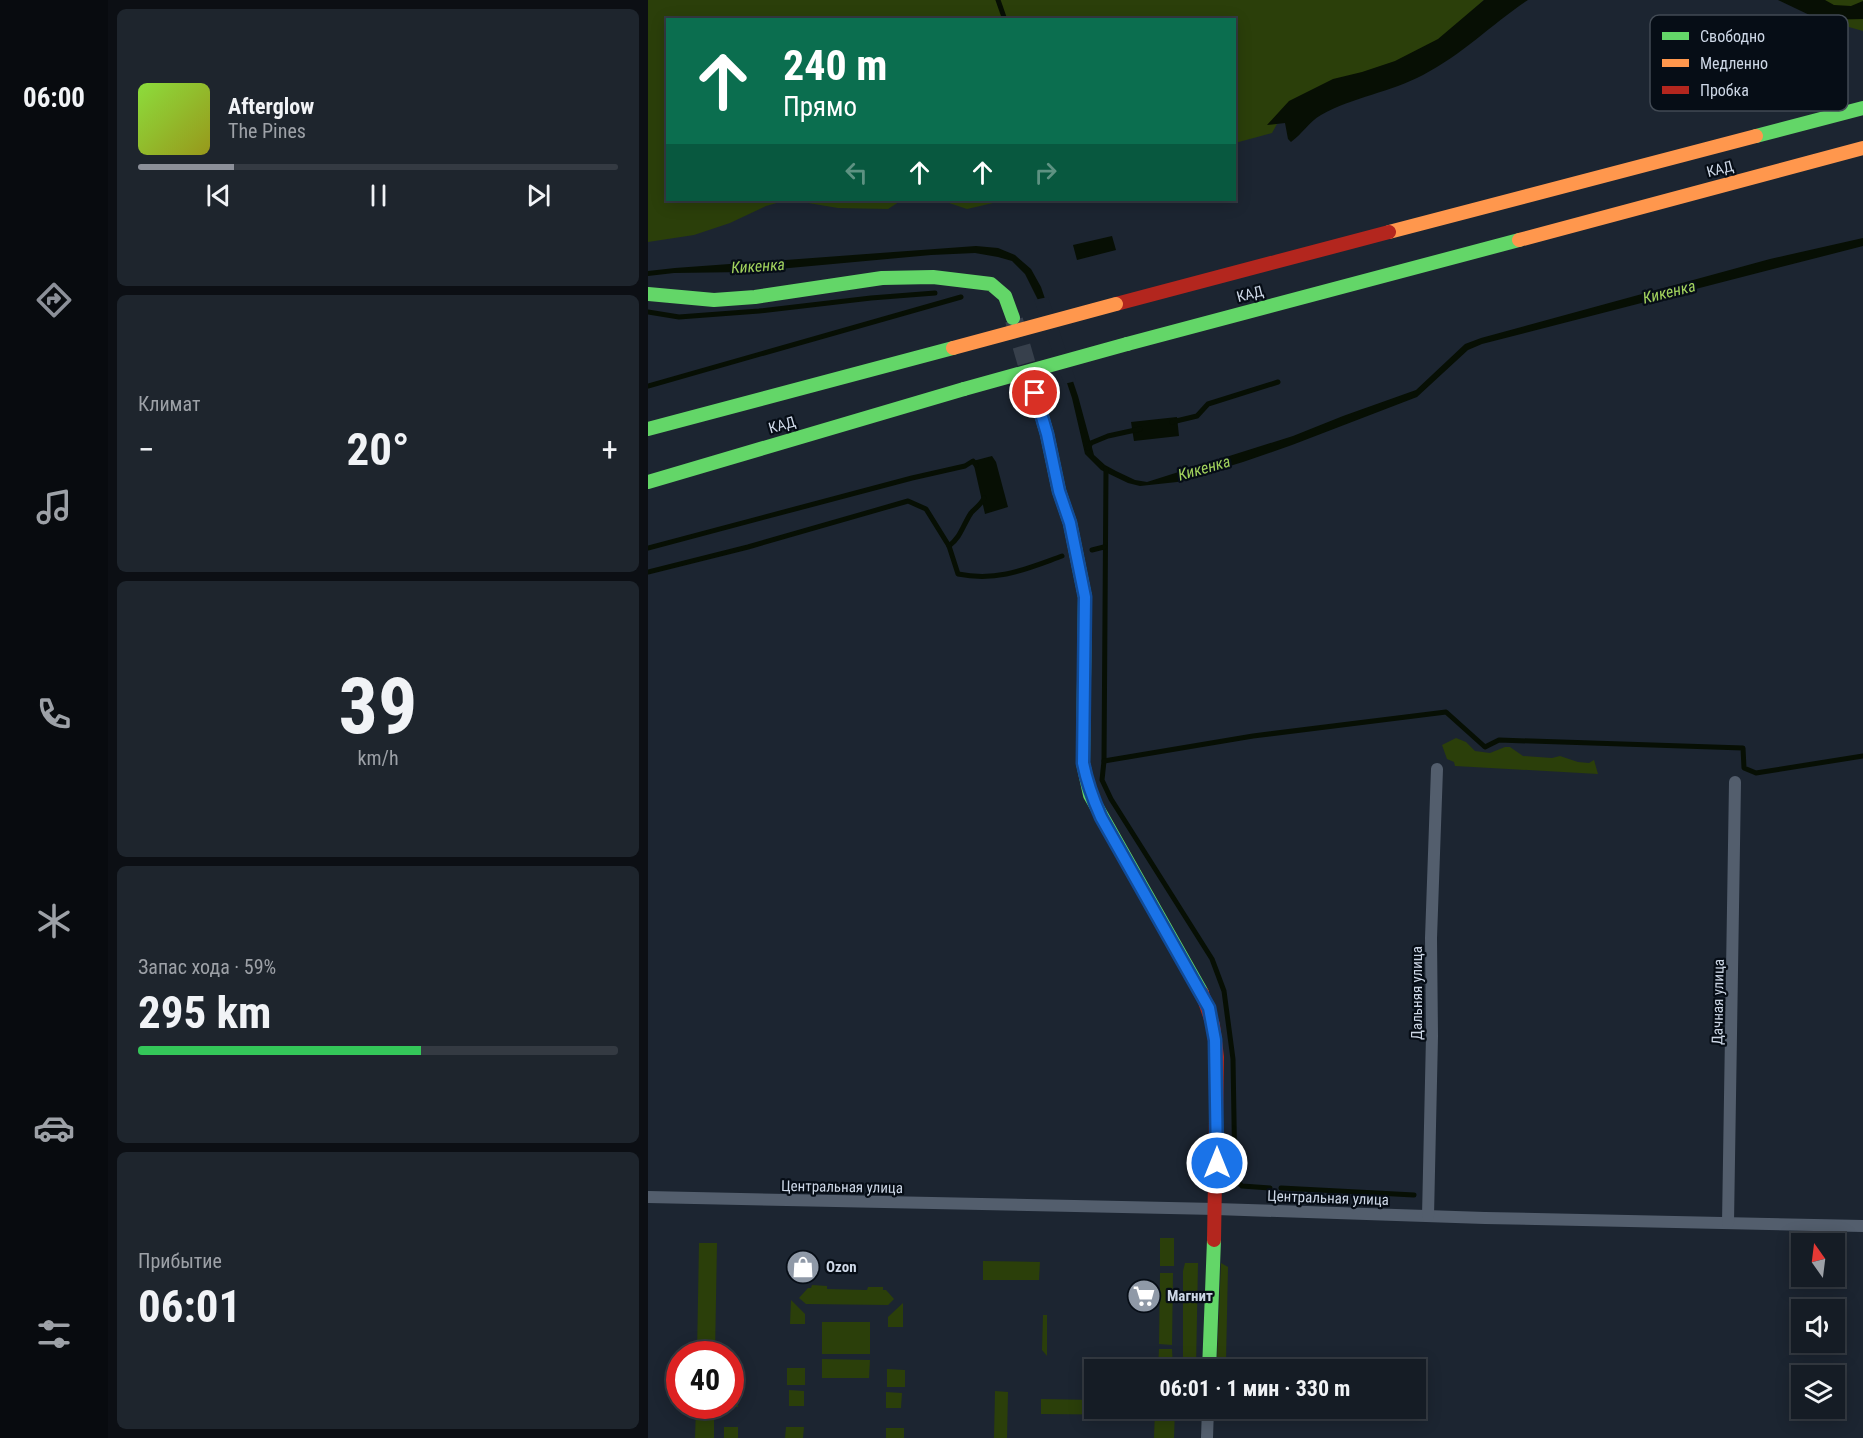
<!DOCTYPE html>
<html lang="ru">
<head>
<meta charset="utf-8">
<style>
	:root { --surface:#151c25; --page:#1e252d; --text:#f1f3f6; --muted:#9da1a7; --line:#343a42; --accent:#8c9099 }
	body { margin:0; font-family:"Roboto Condensed",sans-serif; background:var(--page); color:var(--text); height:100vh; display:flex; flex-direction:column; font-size:22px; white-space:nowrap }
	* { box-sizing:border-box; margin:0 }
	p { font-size:20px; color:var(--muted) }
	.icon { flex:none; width:33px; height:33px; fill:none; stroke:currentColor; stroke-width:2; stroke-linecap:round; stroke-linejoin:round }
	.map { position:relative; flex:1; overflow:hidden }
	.sheet { display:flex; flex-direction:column; gap:9px; padding:9px; background:#0c0f14; width:540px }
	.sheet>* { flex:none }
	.guide { position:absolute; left:18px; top:18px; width:570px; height:183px; border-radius:0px; box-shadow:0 3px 15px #0003,0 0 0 2px var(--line); background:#0b6e4f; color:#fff; overflow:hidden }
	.needle { width:39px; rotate:346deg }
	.buttons { position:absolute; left:1143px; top:1233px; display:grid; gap:12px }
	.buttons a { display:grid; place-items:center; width:54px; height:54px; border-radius:0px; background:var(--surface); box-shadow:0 3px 15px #0003,0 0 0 2px var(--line); font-size:30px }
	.speed { position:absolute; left:18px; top:1341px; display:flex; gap:12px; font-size:30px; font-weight:700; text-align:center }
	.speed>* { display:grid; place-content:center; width:78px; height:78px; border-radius:50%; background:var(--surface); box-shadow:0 3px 15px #0003,0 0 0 2px var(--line); line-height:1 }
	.speed .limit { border:9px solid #d22; background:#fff; color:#111 }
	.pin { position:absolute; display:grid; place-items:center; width:51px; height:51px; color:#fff; margin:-26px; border:3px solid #fff; border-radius:50%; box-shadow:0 2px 6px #0007 }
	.me { position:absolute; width:66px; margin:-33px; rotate:0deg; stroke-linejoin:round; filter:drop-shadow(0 0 4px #0008) }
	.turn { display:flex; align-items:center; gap:21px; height:126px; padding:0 18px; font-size:27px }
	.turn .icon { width:78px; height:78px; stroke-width:2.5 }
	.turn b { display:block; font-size:42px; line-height:51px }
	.lanes { display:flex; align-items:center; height:57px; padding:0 18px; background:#0003; justify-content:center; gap:30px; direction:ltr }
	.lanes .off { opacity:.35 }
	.big { font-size:45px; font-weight:700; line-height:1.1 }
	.sheet .card { flex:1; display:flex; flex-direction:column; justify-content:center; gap:9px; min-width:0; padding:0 21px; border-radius:9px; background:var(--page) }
	.sheet .dial { align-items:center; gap:0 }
	.dial b { font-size:78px; line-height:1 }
	.song { display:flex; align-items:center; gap:18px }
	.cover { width:72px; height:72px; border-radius:9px; background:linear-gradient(135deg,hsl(90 70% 55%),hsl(60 70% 35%)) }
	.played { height:6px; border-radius:3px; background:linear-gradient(90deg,var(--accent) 20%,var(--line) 20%) }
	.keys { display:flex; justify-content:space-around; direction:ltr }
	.heat { display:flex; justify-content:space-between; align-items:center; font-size:33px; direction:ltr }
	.charge { height:9px; border-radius:4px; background:linear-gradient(90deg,#34c759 59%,var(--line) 0) }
	.trip { position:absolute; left:436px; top:1359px; width:342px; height:60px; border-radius:0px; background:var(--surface); box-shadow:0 3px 15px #0003,0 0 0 2px var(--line); font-weight:700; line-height:60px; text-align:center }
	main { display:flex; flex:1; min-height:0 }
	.dock { display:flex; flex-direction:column; width:108px; justify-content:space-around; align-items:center; background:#080b0f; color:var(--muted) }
	.dock .icon { width:42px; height:42px }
	.dock .selected { color:var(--accent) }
	.dock b { font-size:27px; color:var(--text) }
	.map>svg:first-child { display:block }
	.green { fill:#2b3f0a }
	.water { fill:#070f04 }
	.pier { fill:#1c2531 }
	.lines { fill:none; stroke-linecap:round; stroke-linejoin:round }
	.stream { stroke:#070f04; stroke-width:5 }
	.secondary-tunnel { stroke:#37404c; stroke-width:18; stroke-dasharray:18 9; stroke-linecap:butt }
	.street { stroke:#535e6d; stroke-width:12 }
	.fast { stroke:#63d668; stroke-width:14 }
	.slow { stroke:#ff974d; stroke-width:14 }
	.jam { stroke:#b3261e; stroke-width:14 }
	.fast-bridge { stroke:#63d668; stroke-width:14 }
	.slow-bridge { stroke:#ff974d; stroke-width:14 }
	.route-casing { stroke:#114b97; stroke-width:15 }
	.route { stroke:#1a73e8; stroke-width:10 }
	.labels { text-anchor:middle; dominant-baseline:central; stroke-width:4.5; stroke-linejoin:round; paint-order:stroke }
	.street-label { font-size:15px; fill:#cdd7e6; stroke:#060d16 }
	.poi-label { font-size:15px; font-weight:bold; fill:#cdd7e6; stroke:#060d16; text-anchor:start }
	.water-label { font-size:16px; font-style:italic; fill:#a2d25d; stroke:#060d16 }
	.key { fill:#060d16; stroke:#424a54; stroke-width:1.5 }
	.key-label { font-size:16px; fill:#cdd7e6 }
</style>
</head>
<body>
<main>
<nav class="dock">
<b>06:00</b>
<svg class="icon selected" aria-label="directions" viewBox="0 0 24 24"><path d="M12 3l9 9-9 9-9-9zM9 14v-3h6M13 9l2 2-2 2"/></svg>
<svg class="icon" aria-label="music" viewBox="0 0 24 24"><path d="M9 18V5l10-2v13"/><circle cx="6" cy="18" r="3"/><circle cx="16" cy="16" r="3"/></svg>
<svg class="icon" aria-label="phone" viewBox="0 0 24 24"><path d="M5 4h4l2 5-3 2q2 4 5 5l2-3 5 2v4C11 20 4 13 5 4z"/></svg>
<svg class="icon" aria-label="climate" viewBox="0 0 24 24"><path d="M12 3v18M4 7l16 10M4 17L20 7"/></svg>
<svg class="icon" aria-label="car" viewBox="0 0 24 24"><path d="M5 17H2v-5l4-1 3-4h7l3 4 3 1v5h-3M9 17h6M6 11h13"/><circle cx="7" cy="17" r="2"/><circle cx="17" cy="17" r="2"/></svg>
<svg class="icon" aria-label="filters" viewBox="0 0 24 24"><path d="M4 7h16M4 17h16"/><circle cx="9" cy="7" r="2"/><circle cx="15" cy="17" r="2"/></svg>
</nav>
<section class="sheet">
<div class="card">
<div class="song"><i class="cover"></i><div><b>Afterglow</b><p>The Pines</p></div></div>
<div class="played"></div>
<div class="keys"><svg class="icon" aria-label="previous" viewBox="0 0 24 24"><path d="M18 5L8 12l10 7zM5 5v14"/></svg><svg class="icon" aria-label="pause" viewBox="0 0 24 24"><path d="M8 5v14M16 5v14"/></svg><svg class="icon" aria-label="next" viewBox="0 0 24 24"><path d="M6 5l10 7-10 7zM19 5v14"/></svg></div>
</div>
<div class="card"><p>Климат</p>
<div class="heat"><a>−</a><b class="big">20°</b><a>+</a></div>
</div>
<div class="card dial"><b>39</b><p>km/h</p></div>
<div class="card"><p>Запас хода · 59%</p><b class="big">295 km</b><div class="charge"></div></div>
<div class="card"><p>Прибытие</p><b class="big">06:01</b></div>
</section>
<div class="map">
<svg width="1215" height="1438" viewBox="0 0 1215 1438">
	<rect width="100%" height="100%" fill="#1c2531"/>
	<g class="green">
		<path d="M 0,0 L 836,0 L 790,41 L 629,124 L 624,133 L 587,143 L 586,20 L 20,20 L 20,200 L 254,200 L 240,209 L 190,208 L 148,201 L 136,201 L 118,206 L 82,223 L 46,235 L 0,242 Z"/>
		<path d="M 1160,0 L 1215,0 L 1215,31 L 1194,25 Z"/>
		<path d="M 292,200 L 358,200 L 319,209 Z"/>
		<path d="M 808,738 L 818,742 L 827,751 L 842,753 L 857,747 L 862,747 L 875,756 L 904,758 L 912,756 L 930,762 L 941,763 L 946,760 L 950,774 L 807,766 L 806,762 L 799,759 L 794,745 Z"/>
		<rect x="512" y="1238" width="14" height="28"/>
		<path d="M 51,1243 L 69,1243 L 67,1354 L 49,1354 Z"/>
		<path d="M 335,1261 L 392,1262 L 391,1280 L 335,1280 Z"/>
		<path d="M 537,1263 L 550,1263 L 548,1369 L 535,1369 L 535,1271 Z"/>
		<path d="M 573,1263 L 580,1267 L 578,1361 L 569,1360 Z"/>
		<path d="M 512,1273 L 525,1273 L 524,1345 L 511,1344 Z"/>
		<path d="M 164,1285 L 179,1286 L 179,1289 L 219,1290 L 220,1287 L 235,1287 L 235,1290 L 238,1290 L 246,1299 L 240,1305 L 158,1304 L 151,1298 L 160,1288 L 163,1288 Z"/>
		<path d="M 143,1300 L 157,1314 L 157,1324 L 142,1324 Z"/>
		<path d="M 255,1303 L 255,1327 L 240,1327 L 240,1317 Z"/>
		<path d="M 395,1315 L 399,1315 L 399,1356 L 394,1350 Z"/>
		<rect x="174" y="1322" width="48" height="32"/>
		<path d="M 511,1349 L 524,1349 L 525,1369 L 510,1369 Z"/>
		<path d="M 174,1359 L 222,1360 L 221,1378 L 174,1378 Z"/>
		<rect x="83" y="1367" width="8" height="17"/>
		<rect x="139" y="1368" width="18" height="17"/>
		<path d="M 239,1369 L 257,1370 L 257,1387 L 239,1387 Z"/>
		<path d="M 83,1389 L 90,1389 L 90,1407 L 77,1407 L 82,1406 Z"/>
		<path d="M 141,1390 L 156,1391 L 156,1406 L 141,1406 Z"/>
		<path d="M 347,1391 L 360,1392 L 359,1438 L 346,1438 Z"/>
		<path d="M 238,1392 L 254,1393 L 253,1408 L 238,1408 Z"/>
		<path d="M 393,1399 L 447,1400 L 447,1408 L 506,1409 L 506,1415 L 393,1414 Z"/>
		<path d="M 48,1406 L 66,1406 L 66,1438 L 47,1438 Z"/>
		<path d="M 507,1409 L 527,1409 L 526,1438 L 506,1438 Z"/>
		<rect x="76" y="1427" width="14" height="11"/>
		<path d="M 138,1427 L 156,1427 L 155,1438 L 137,1438 Z"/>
		<rect x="238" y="1428" width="18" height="10"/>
	</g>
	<g class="water">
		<path d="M 836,0 L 880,0 C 844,24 814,55 775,75 C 743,92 705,97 673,115 C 661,122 654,134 643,142 L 640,139 L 637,123 L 619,125 L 641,101 L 685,79 L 714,72 L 747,61 L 790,39 Z"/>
		<path d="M 1130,0 L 1177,0 L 1186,5 L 1203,6 L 1215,1 L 1215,19 L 1172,20 Z"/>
		<path d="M 464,236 L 468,250 L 429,260 L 425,245 Z"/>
		<path d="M 1215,238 L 1215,246 L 834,344 L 820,350 L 769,397 L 644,445 L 595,462 L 529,482 L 492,486 L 480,483 L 453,470 L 437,454 L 424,398 L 394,308 L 377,274 L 364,261 L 350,257 L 327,253 L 283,255 L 97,272 L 26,273 L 0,276 L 0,271 L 27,268 L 328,246 L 350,248 L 367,255 L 383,269 L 393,287 L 430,396 L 446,455 L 457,465 L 468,471 L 487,480 L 499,482 L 645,436 L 695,416 L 768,390 L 817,344 L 833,338 L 1122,259 Z"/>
		<path d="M 529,417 L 531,436 L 486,441 L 483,422 Z"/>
		<path d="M 344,456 L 348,462 L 360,507 L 337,514 L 325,461 Z"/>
	</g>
	<path class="pier" d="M 400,297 L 428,381 L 416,384 L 386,300 Z"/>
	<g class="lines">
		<g class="stream">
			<path d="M 350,0 L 357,20"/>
			<path d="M 0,312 L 31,317 L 111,311 L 223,298 L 287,293"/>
			<path d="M 0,386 L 313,297"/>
			<path d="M 524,422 L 549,416 L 560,404 L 630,382"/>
			<path d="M 440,448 L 443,443 L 460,436 L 492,429"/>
			<path d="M 458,469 L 456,761 L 454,780 L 463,799 L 564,959 L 576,991 L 585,1059 L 587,1180 L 594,1186 L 622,1188"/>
			<path d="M 301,546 C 313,537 315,525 323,513 C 328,507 333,505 336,498"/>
			<path d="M 0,548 L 264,478 L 317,466 L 325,461 L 328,465"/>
			<path d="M 444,550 L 456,547"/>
			<path d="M 0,572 L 100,547 L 260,501 L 278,509 L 301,546 L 310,574 C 350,582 378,569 414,556"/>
			<path d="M 456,761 L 605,736 L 798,712 L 837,747 L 851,740 L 1095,748 L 1096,768 L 1108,773 L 1215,756"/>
			<path d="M 633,1188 L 766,1195"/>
		</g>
		<path class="secondary-tunnel" d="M 366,320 L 387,393"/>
		<g class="street">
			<path d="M 0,1197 L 568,1209 L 837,1218 L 1215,1226"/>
			<path d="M 780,1216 L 784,1036 L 783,938 L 789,769"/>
			<path d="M 1080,1223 L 1087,782"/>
			<path d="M 559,1438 L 560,1408"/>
		</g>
		<g class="fast">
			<path d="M 1108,136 L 1215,108"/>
			<path d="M 0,294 L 66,300 L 107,297 L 234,278 L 285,277 L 343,284 L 357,296 L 365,318"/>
			<path d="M 479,344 L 871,240"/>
			<path d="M 387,393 L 399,434 L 411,491 L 422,523 L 437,597 L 435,763 L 442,795 L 554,993"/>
			<path d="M 0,429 L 305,348"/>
			<path d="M 0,482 L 316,389"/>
			<path d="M 561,1370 L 566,1240"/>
		</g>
		<g class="slow">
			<path d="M 741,232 L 1108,136"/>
			<path d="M 871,240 L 1215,148"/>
		</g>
		<g class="jam">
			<path d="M 468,304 L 741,232"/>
			<path d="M 554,993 L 565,1025 L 569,1057 L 566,1240"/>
		</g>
		<path class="fast-bridge" d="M 316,389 L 479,344"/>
		<path class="slow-bridge" d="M 305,348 L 468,304"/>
	</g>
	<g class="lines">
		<g class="route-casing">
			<path id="route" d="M 387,393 L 399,434 L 411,491 L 422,523 L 437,597 L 435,763 C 439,783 445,799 453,817 L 561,1008 L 567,1040 L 569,1163"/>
		</g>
		<use href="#route" class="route"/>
	</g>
	<defs>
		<g id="shop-disc" transform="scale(1.725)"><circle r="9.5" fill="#8f99a7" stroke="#060d16"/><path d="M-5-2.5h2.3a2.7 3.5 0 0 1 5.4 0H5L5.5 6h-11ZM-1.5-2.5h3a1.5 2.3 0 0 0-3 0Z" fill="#fff"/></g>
		<g id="supermarket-disc" transform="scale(1.725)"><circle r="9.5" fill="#8f99a7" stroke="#060d16"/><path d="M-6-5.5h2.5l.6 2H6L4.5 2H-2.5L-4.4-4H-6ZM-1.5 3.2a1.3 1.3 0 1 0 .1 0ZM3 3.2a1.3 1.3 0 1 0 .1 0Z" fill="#fff"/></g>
	</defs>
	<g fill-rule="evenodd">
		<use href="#shop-disc" x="155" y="1267"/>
		<use href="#supermarket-disc" x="496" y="1296"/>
	</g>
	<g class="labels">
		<g class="street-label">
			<text transform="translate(1072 169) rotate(-15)">КАД</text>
			<text transform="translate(602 294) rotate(-15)">КАД</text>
			<text transform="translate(134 425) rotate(-16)">КАД</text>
			<text transform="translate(769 993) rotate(-90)">Дальняя улица</text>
			<text transform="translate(1070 1002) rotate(-89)">Дачная улица</text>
			<text transform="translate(194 1187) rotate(1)">Центральная улица</text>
			<text transform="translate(680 1198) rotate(2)">Центральная улица</text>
		</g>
		<g class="poi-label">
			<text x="178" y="1267">Ozon</text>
			<text x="519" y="1296">Магнит</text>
		</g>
		<g class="water-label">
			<text transform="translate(110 266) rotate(-4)">Кикенка</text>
			<text transform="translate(1021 292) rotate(-14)">Кикенка</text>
			<text transform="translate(556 468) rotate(-16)">Кикенка</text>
		</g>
	</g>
	<rect x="1002" y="15" width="198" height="96" rx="9" class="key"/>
	<rect x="1014" y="32" width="27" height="8" fill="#63d668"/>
	<rect x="1014" y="59" width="27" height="8" fill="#ff974d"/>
	<rect x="1014" y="86" width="27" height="8" fill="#b3261e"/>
	<g class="key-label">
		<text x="1052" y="42">Свободно</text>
		<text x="1052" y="69">Медленно</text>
		<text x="1052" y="96">Пробка</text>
	</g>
</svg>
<div class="buttons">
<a><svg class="needle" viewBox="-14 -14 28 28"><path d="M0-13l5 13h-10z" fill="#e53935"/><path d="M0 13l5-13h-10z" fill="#9da1a7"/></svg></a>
<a><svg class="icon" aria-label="sound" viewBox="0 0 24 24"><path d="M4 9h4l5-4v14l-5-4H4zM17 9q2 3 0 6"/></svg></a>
<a><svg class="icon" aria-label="layers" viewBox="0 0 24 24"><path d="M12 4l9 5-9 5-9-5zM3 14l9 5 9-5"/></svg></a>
</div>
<div class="speed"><div class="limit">40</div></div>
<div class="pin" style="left:387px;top:393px;background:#d93025"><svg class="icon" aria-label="arrive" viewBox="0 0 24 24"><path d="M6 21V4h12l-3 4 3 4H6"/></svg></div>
<svg class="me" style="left:569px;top:1163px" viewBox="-20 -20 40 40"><circle r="17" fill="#1a73e8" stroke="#fff" stroke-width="3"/><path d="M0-11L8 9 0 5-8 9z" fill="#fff"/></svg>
<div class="trip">06:01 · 1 мин · 330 m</div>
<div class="guide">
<div class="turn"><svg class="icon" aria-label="ahead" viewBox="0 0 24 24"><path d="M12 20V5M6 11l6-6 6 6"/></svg><div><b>240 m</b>Прямо</div></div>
<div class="lanes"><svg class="icon off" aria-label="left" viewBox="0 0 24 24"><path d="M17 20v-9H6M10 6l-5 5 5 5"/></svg><svg class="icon" aria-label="ahead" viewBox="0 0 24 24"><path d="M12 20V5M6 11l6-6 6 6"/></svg><svg class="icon" aria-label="ahead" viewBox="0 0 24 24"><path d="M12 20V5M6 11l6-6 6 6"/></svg><svg class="icon off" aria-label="right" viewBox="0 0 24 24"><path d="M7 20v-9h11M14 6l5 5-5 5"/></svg></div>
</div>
</div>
</main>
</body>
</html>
